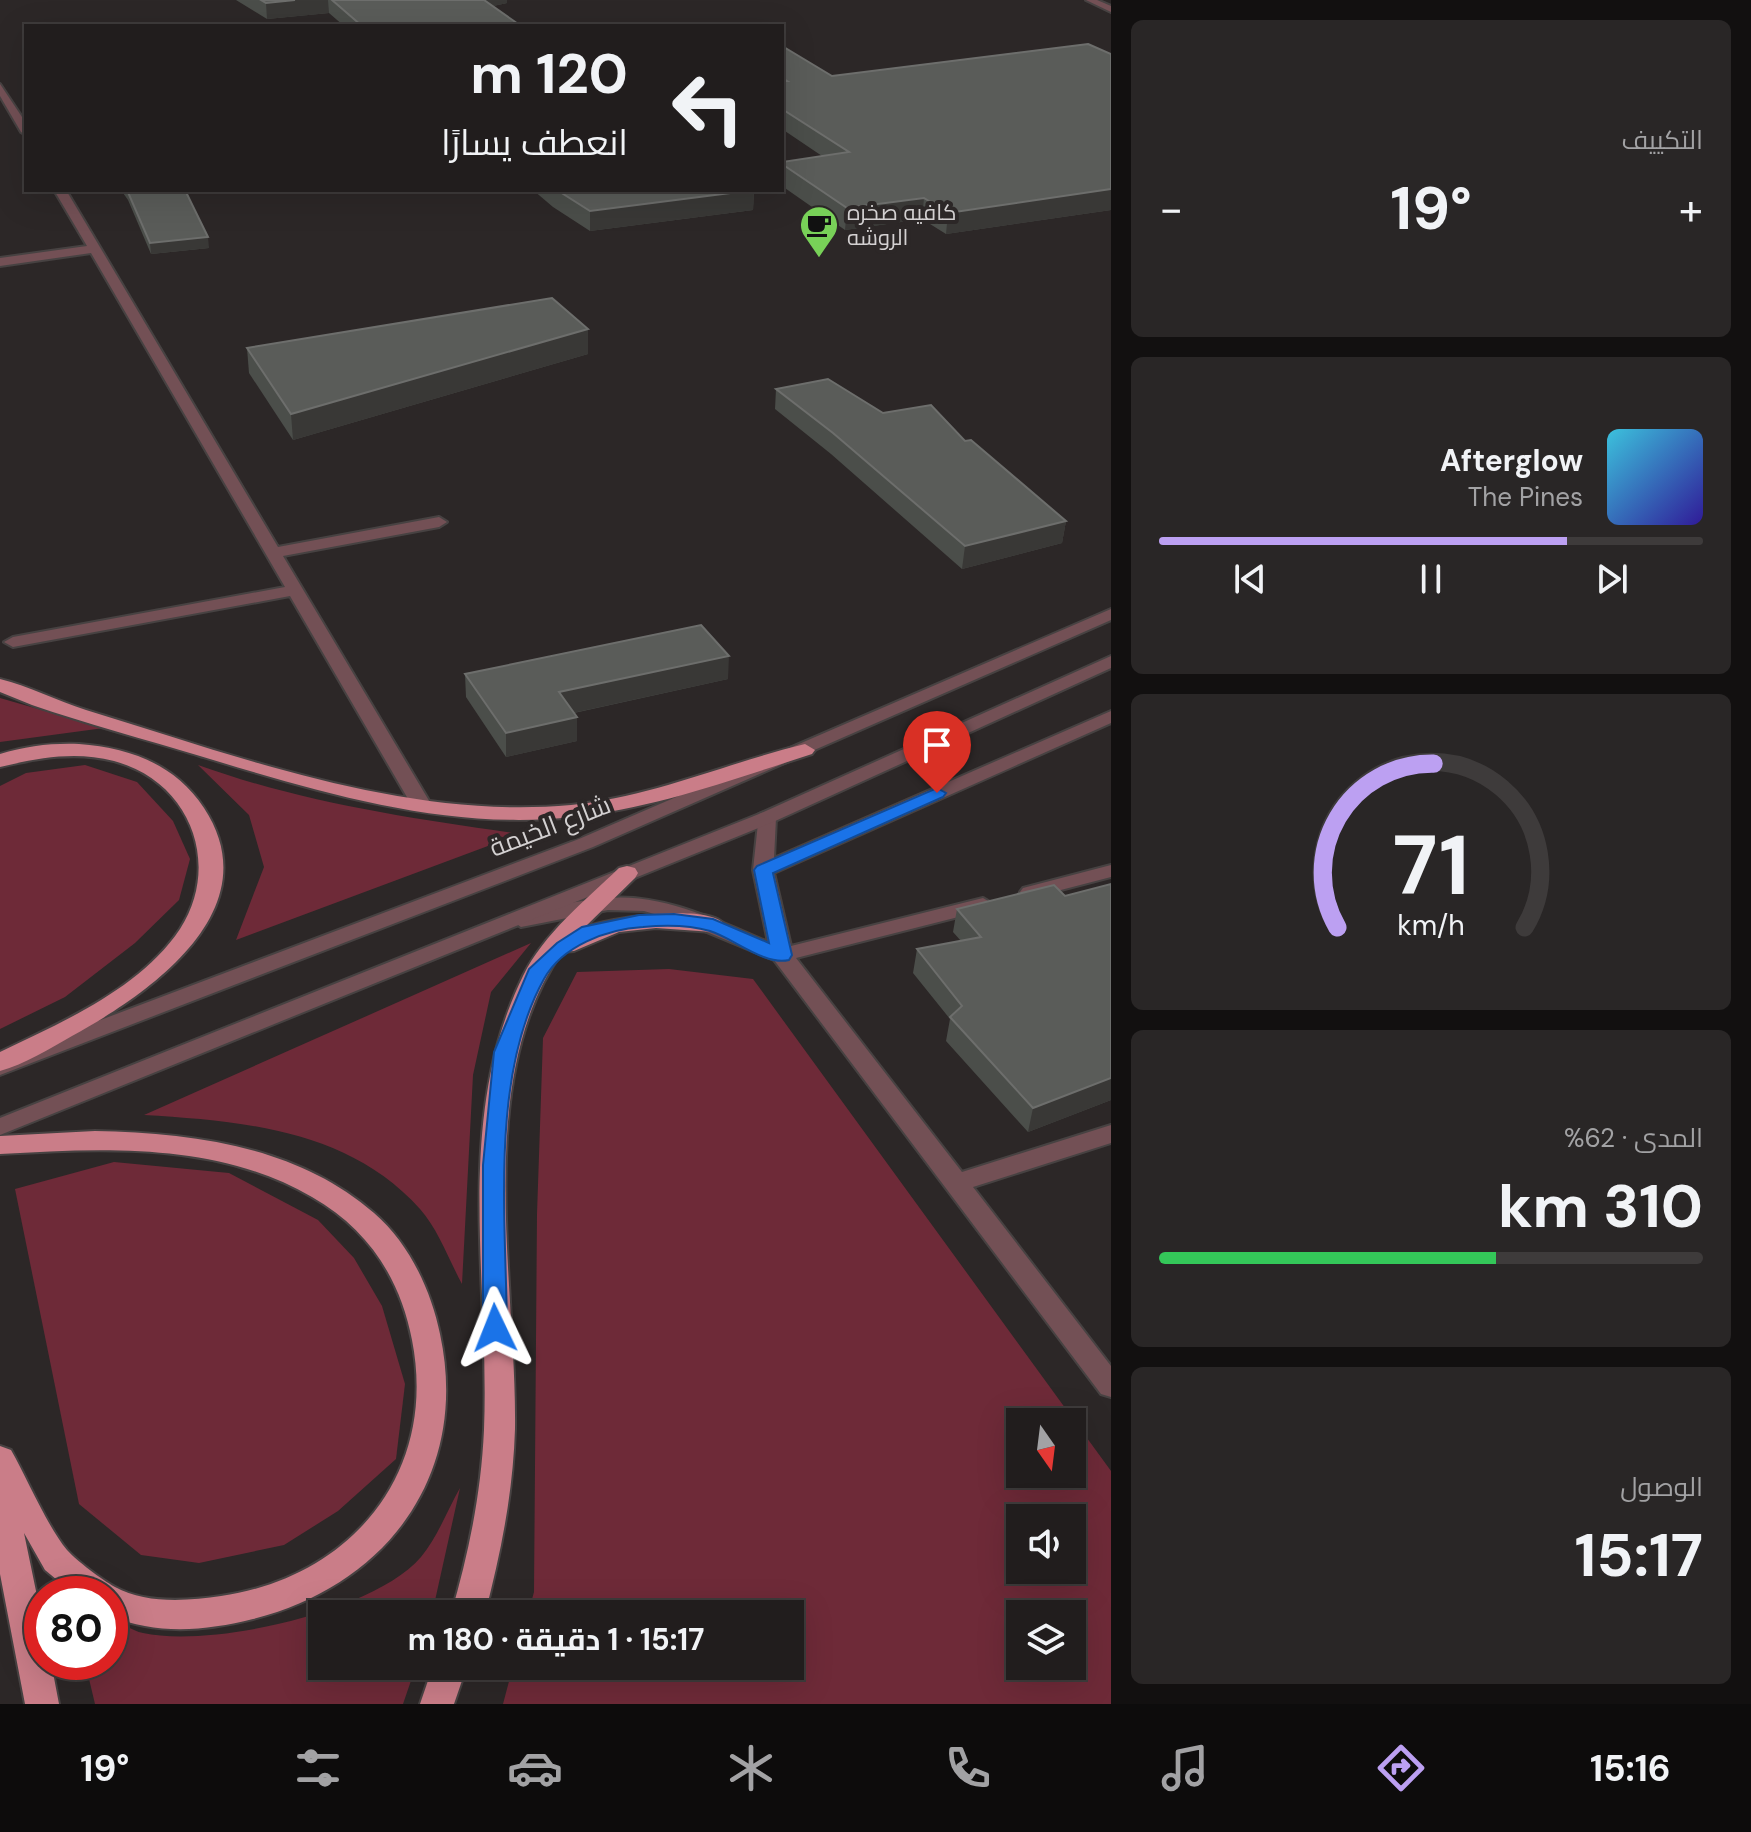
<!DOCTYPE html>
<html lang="ar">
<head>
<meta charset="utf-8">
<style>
	:root { --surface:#211d1d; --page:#292626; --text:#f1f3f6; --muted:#a2a2a4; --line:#3e3b3b; --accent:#bca0f2 }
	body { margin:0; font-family:"DM Sans",Cairo,sans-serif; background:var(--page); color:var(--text); direction:rtl; height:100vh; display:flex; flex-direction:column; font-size:30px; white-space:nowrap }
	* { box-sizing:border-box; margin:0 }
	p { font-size:26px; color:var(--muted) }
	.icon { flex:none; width:44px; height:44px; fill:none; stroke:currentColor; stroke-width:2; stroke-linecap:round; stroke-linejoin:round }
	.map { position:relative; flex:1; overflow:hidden; direction:ltr }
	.sheet { display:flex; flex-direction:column; gap:20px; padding:20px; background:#121010; width:640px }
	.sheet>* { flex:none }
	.guide { position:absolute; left:24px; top:24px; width:760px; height:168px; border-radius:0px; box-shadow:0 8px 32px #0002,0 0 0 2px var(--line); direction:rtl; background:#211d1d; color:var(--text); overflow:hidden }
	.needle { width:52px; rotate:166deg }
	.buttons { position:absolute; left:1006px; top:1408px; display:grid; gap:16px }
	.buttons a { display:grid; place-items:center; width:80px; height:80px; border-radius:0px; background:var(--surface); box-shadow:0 8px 32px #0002,0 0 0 2px var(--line); font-size:40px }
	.speed { position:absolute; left:24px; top:1576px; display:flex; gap:16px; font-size:40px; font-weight:700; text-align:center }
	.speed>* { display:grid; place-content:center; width:104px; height:104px; border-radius:50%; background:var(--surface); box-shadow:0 8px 32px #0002,0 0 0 2px var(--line); line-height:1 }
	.speed .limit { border:12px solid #d22; background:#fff; color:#111 }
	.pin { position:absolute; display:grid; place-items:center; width:68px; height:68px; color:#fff; margin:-82px -34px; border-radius:50% 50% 50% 0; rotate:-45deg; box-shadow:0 0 8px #0007 }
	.pin .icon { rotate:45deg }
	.me { position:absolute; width:88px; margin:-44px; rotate:358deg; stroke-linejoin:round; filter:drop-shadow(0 0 6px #0008) }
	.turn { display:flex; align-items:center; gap:28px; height:168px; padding:0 24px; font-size:36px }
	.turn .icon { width:104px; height:104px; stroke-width:2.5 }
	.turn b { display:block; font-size:56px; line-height:68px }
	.big { font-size:60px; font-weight:700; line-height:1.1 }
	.sheet .tile { flex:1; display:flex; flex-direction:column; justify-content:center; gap:12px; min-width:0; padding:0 28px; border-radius:12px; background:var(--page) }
	.sheet .dial { align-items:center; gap:0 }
	.dial svg { height:208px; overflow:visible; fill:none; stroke:var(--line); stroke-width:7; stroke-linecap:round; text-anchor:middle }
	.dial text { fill:var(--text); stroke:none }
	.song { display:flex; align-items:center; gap:24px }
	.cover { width:96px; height:96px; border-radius:12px; background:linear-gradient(135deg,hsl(190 70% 55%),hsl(250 70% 35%)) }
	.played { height:8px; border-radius:4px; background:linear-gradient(90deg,var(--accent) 75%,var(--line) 75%) }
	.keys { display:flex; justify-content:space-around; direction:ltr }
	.heat { display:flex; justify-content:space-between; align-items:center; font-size:44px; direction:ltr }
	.charge { height:12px; border-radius:6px; background:linear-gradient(90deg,#34c759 62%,var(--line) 0) }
	.trip { position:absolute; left:308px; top:1600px; width:496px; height:80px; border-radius:0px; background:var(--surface); box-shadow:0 8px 32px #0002,0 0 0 2px var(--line); font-weight:700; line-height:80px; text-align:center; direction:rtl }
	.menu { display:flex; height:128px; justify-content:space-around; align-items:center; background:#0d0c0c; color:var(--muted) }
	.menu .icon { width:56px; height:56px }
	.menu .on { color:var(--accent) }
	.menu b { font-size:36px; color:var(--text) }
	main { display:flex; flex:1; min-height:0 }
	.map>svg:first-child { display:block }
	.green { fill:#6e2a38; fill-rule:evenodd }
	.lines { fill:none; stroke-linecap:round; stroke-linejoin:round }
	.service-casing { stroke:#474242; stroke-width:4 }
	.minor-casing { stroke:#474242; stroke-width:4 }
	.tertiary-casing { stroke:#474242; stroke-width:4 }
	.trunk-casing { stroke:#474242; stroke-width:4 }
	.service { fill:#735055; fill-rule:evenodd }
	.minor { fill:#735055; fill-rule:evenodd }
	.tertiary { fill:#735055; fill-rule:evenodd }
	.trunk { fill:#ca7d88; fill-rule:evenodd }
	.wall { fill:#4b4e4a }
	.shaded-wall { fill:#393836 }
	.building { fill:#5a5c59; stroke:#6d6e6c; stroke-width:2 }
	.route { fill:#1a73e8; stroke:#114b97; stroke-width:2 }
	.labels { text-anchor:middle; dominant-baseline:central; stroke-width:8; stroke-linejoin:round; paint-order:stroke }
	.far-poi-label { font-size:22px; fill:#d3d0d1; stroke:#2c2727; text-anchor:start }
	.street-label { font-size:26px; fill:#d3d0d1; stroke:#2c2727 }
</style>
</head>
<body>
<main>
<section class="sheet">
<div class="tile"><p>التكييف</p>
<div class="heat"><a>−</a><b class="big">19°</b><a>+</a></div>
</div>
<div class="tile">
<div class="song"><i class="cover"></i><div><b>Afterglow</b><p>The Pines</p></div></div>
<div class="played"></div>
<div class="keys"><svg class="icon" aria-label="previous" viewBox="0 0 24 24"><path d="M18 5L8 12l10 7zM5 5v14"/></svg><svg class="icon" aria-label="pause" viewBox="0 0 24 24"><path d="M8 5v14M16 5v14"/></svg><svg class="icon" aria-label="next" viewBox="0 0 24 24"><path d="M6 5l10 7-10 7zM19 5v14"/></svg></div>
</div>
<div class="tile dial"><svg viewBox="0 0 100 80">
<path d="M14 69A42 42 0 1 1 86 69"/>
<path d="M14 69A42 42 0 0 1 51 6" stroke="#bca0f2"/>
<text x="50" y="56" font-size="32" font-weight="700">71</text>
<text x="50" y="72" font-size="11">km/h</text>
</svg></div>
<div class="tile"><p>المدى · 62%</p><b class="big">310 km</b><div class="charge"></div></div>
<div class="tile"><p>الوصول</p><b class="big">15:17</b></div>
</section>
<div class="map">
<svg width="1111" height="1704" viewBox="0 0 1111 1704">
	<rect width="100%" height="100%" fill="#2c2727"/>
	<g class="green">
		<path d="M 0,698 L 104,728 L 0,742 Z"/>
		<path d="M 85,765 L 137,782 L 173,821 L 190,859 L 179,900 L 135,943 L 65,997 L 0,1029 L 0,786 L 26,773 Z"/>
		<path d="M 198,765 C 304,803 408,818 520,834 L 236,940 L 264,867 L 249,815 Z"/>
		<path d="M 531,943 L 491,992 L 473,1075 L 462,1284 C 449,1260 438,1229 420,1209 C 349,1130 244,1121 144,1115 Z"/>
		<path d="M 669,969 L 753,979 L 1111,1471 L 1111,1704 L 503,1704 L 513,1666 L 790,1666 L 790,1614 L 528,1614 L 534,1592 L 537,1214 L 543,1038 L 577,972 ZM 1072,1422 L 1072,1474 L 1020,1474 L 1020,1422 ZM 1072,1518 L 1072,1570 L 1020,1570 L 1020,1518 ZM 1072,1614 L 1072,1666 L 1020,1666 L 1020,1614 Z"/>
		<path d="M 114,1162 L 229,1173 L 318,1220 L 354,1258 L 382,1306 L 405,1384 L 396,1459 L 338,1511 L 284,1545 L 199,1563 L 141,1555 L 79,1504 L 15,1189 Z"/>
		<path d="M 460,1488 L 432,1614 L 322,1614 L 322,1666 L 416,1666 L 403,1704 L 95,1704 L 85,1662 L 110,1662 L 110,1616 C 120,1622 132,1631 143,1633 C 211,1648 374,1612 421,1557 C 437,1538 448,1509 460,1488 Z"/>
	</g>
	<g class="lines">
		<g class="service-casing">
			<path id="service" d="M 1086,0 L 1097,0 L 1111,6 L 1111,12 Z"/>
		</g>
		<g class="minor-casing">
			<g id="minor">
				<path d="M 0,84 L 26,123 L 26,135 L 21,132 L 0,96 Z"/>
				<path d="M 54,190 L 66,190 L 278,547 L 439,517 L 447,522 L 439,527 L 283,556 L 431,804 L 428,808 L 414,808 L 411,804 L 290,596 L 13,647 L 4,642 L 13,637 L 285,587 L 91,253 L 0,266 L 0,258 L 87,246 Z"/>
				<path d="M 1111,711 L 1111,723 L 774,873 L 791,946 L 983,898 L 993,904 L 990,909 L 796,958 L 962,1172 L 1111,1125 L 1111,1143 L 973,1187 L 1111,1366 L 1111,1397 L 1101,1394 L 774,960 L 685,923 L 644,911 L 608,910 L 521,927 L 511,920 L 521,913 C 549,908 578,900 607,898 C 663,893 718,921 768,942 L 753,870 L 759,814 L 766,812 L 776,818 L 774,858 Z"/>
				<path d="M 1111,865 L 1111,877 L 1030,898 L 1020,892 L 1023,888 Z"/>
			</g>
		</g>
		<g class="tertiary-casing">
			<g id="tertiary">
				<path d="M 1111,609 L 1111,620 L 593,847 L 0,1075 L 0,1058 L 579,839 Z"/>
				<path d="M 1111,656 L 1111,668 L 773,822 L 0,1135 L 0,1118 L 759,814 Z"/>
			</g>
		</g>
		<g class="trunk-casing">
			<g id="trunk">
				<path d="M 0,679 C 29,686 57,701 86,710 C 240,757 406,820 571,805 C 652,797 727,763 805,744 L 815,750 L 812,754 C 734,779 655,808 573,817 C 446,831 319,792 200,756 C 144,739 87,724 32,705 L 0,692 Z"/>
				<path d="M 79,744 C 130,748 175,764 204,808 C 271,910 149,994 72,1036 C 49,1049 25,1064 0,1071 L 0,1052 C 62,1022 140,989 180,929 C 222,864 190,781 114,761 C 75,751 38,758 0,767 L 0,754 C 26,746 52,743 79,744 Z"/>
				<path d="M 627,866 L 635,868 L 638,873 L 635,878 L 584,928 C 608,918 709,902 725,925 L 713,932 L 656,928 L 619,932 L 574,951 L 562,952 C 472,1079 517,1283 515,1429 C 513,1493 501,1552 485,1614 L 451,1614 C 469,1552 481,1494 484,1430 C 490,1278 453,1119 523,976 C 544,933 585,901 619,868 Z"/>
				<path d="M 95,1131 C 193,1133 297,1146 374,1213 C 409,1243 431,1290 440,1334 C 470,1473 388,1585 253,1619 C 205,1631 157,1635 110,1616 L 110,1594 L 74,1594 L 45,1570 L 24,1533 L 42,1620 L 42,1662 L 51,1662 L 59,1704 L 25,1704 L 0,1574 L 0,1446 L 11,1450 C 27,1478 47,1526 67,1550 C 78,1562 101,1579 115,1587 C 145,1604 188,1601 221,1596 C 352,1577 438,1472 412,1340 C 400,1278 368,1229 312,1197 C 217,1142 105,1148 0,1154 L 0,1136 Z"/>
				<path d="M 433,1666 L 467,1666 L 454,1704 L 420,1704 Z"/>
			</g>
		</g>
		<use href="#service" class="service"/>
		<use href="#minor" class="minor"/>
		<use href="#tertiary" class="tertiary"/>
		<use href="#trunk" class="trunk"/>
	</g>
	<g class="wall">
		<path d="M 236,0 L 507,0 L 507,3 L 493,6 L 521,26 L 344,26 L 329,13 L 267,19 Z"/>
		<path d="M 782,46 L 832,76 L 1111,54 L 1111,210 L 946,234 L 922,219 L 845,230 L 782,186 L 782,162 L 822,156 L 782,129 Z"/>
		<path d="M 121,190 L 185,190 L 209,248 L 151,254 L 128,200 Z"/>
		<path d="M 533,190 L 754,190 L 753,210 L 590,231 L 553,207 Z"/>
		<path d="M 588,329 L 588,354 L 293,440 L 249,373 L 247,348 Z"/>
		<path d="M 776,389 L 965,441 L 1066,521 L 1062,543 L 962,569 L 831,454 L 775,409 Z"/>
		<path d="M 465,674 L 728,679 L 574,713 L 577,717 L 577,741 L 506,757 L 466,697 Z"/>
		<path d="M 1111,884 L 1111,1100 L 1028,1132 L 946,1041 L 950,1019 L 913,973 L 917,949 L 961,941 L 953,932 L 957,909 L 1065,896 Z"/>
	</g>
	<g class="shaded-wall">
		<path d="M 295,0 L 328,0 L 329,13 L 267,19 L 266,3 Z"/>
		<path d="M 476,0 L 507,0 L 507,3 L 476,10 Z"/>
		<path d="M 1111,189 L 1111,210 L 946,234 L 948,213 Z"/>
		<path d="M 754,190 L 753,210 L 590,231 L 590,211 Z"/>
		<path d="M 924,198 L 922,219 L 845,230 L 847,208 Z"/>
		<path d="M 208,237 L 209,248 L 151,254 L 150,243 Z"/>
		<path d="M 588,329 L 588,354 L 293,440 L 291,414 Z"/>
		<path d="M 1066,521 L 1062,543 L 962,569 L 965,546 Z"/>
		<path d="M 729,656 L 728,679 L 559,716 L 559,692 Z"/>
		<path d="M 577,717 L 577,741 L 506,757 L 506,733 Z"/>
		<path d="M 1111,1078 L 1111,1100 L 1028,1132 L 1033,1108 Z"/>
	</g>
	<g class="building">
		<path d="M 261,0 L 295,0 L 266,3 Z"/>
		<path d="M 332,0 L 484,0 L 521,26 L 362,26 Z"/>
		<path d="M 1088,44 L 1111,54 L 1111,189 L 948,213 L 924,198 L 847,208 L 782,164 L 782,162 L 849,152 L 782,109 L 782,81 L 787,81 L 782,78 L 782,46 L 832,76 Z"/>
		<path d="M 127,190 L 185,190 L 208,237 L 150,243 Z"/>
		<path d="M 557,190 L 754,190 L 590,211 Z"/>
		<path d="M 552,298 L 588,329 L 291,414 L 247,348 Z"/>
		<path d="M 828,379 L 883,413 L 931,405 L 965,441 L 971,440 L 1066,521 L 965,546 L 833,433 L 776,389 Z"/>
		<path d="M 701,625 L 729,656 L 559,692 L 577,717 L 506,733 L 465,674 Z"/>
		<path d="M 1111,884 L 1111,1078 L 1033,1108 L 950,1017 L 962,1006 L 917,949 L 981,937 L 957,909 L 1054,885 L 1065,896 Z"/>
	</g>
	<path class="route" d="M 937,788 L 946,793 L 943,797 L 773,873 L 792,955 L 789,960 C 765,966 733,938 710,931 C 689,925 664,925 643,927 C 607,929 562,946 544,979 C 490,1076 506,1219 507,1328 L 503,1334 L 486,1334 L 483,1328 L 483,1165 L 494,1052 L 529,969 L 557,943 L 582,927 L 639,915 L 674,914 L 713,919 L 769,943 L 754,870 L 757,866 Z"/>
	<defs>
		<g id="cafe-pin" transform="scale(2)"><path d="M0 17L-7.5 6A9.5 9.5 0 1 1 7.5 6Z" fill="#78d158" stroke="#2c2727"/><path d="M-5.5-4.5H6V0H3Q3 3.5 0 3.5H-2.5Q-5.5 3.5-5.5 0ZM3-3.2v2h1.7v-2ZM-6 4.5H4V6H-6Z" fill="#111"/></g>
	</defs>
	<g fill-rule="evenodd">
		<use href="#cafe-pin" x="819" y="225"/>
	</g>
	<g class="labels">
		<g class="far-poi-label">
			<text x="847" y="212">كافيه صخره<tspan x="847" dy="25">الروشه</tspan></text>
		</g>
		<g class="street-label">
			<text transform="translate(550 826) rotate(-21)">شارع الخيمة</text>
		</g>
	</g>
</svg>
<div class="buttons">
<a><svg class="needle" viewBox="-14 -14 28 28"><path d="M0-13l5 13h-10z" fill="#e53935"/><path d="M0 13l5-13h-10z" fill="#a2a2a4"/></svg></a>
<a><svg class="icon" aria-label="sound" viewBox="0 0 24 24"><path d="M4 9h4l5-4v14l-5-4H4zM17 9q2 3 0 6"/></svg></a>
<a><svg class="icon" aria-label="layers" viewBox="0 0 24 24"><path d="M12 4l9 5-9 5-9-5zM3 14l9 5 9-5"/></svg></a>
</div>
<div class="speed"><div class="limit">80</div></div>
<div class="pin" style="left:937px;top:793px;background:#d93025"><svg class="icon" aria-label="arrive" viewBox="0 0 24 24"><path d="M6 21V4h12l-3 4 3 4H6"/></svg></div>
<svg class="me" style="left:495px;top:1328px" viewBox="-20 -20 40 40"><path d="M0-17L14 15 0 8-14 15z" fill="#1a73e8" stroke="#fff" stroke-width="4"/></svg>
<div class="trip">15:17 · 1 دقيقة · 180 m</div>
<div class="guide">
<div class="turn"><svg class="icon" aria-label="left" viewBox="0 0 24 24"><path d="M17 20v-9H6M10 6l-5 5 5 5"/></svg><div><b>120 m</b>انعطف يسارًا</div></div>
</div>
</div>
</main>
<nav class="menu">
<b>15:16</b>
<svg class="icon on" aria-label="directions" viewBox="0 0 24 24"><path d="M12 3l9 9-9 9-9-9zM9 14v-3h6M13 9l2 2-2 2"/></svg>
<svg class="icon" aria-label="music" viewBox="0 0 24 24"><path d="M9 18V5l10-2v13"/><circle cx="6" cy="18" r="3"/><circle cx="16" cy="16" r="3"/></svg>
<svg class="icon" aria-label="phone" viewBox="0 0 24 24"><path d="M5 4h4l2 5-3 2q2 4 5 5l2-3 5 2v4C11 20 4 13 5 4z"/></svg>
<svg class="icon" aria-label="climate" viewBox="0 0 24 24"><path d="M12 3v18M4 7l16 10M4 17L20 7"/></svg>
<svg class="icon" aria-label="car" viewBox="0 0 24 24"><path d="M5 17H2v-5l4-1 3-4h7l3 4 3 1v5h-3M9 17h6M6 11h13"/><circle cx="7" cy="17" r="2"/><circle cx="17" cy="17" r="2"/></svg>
<svg class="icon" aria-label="filters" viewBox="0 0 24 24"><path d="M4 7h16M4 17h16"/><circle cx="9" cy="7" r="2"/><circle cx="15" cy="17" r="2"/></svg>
<b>19°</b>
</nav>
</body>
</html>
